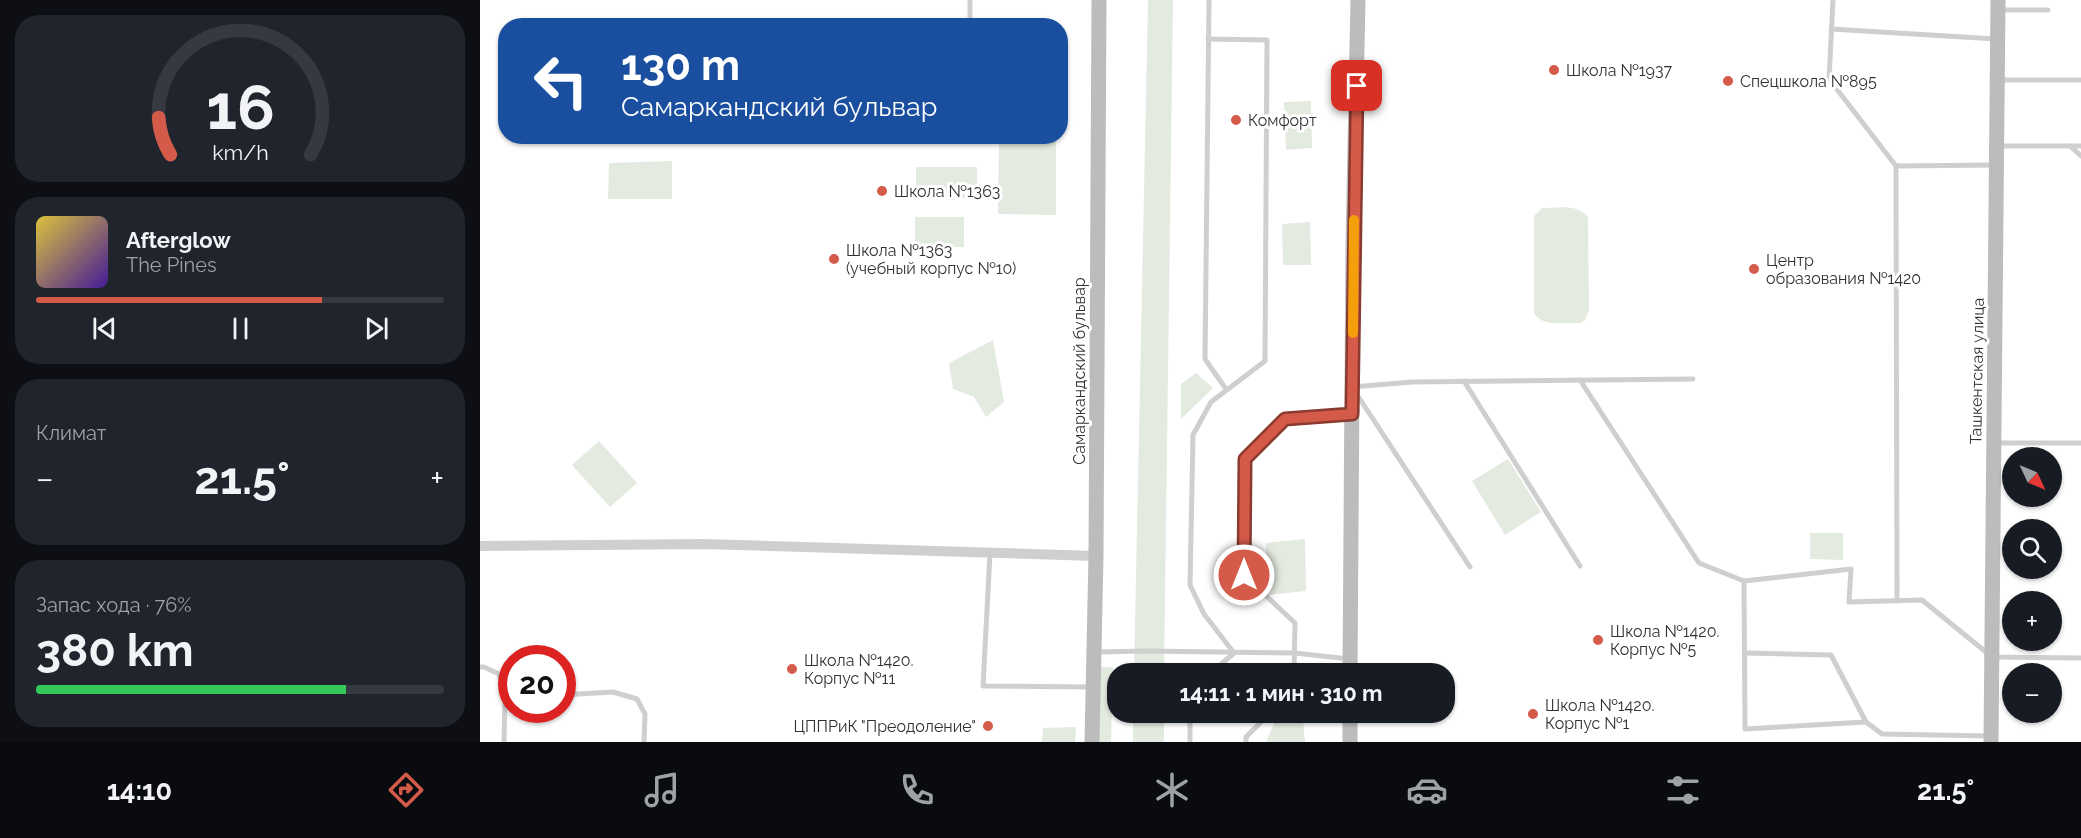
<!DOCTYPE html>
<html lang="ru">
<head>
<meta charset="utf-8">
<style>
	:root { --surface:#171b24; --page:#20242c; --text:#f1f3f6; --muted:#9ea1a6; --line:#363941; --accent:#d45a49 }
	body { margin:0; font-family:Raleway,sans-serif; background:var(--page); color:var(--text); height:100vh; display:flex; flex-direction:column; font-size:22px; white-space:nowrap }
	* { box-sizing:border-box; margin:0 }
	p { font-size:20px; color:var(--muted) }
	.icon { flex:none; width:33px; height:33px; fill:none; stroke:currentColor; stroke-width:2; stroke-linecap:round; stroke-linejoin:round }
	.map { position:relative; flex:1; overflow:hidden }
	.panel { display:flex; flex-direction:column; gap:15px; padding:15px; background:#0d0f14; width:480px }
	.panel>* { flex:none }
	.guide { position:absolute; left:18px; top:18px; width:570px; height:126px; border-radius:24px; box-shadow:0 2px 4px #0004; background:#1a4fa0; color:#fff; overflow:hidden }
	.needle { width:39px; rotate:134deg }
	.fabs { position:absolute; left:1522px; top:447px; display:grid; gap:12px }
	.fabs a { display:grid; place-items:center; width:60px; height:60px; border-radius:50%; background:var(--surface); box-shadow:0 2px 4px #0004; font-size:30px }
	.speed { position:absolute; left:18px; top:645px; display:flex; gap:12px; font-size:30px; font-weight:700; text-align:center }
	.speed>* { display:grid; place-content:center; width:78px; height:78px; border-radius:50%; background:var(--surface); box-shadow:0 2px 4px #0004; line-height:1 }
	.speed .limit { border:9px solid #d22; background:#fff; color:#111 }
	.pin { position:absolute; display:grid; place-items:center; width:51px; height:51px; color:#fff; margin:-26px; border-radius:12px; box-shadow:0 3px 9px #0006 }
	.me { position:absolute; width:66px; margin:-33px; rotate:0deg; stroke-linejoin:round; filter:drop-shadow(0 0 4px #0008) }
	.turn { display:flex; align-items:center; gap:21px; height:126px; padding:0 24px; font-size:27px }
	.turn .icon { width:78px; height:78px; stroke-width:2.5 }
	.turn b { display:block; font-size:42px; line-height:51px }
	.big { font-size:45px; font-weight:700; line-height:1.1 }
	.panel .widget { flex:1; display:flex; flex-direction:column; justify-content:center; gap:9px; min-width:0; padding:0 21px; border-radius:24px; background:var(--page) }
	.panel .dial { align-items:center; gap:0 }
	.dial svg { height:156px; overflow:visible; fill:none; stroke:var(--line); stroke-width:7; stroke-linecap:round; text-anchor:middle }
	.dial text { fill:var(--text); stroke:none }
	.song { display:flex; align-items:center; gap:18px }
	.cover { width:72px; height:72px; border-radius:9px; background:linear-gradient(135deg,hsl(50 70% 55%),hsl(260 70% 35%)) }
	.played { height:6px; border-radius:3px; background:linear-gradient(90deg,var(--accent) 70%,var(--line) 70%) }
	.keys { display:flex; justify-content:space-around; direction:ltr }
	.heat { display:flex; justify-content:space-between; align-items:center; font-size:33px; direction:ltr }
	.charge { height:9px; border-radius:4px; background:linear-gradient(90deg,#34c759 76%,var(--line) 0) }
	.trip { position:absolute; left:627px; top:663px; width:348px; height:60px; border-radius:24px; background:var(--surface); box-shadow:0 2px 4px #0004; font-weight:700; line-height:60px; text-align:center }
	.menu { display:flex; height:96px; justify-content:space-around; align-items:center; background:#090b0e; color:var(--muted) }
	.menu .icon { width:42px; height:42px }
	.menu .active { color:var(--accent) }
	.menu b { font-size:27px; color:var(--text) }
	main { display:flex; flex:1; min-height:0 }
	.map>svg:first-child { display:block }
	.green { fill:#e3eadf }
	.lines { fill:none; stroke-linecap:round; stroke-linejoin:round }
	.lane { stroke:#cfcfcf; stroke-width:5 }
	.street { stroke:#cfcfcf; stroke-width:10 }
	.secondary { stroke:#bcbcbc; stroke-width:15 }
	.route-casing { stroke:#8a3a2f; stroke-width:15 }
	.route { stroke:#d45a49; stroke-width:10 }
	.slow { stroke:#f59e0b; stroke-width:10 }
	.poi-dot { fill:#d45a49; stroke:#fff; stroke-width:2 }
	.labels { text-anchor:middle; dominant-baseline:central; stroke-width:6; stroke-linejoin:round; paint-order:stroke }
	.poi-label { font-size:16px; fill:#323232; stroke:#fff; text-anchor:start }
	.street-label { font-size:16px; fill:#323232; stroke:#fff }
</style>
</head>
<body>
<main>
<section class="panel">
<div class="widget dial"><svg viewBox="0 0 100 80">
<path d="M14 69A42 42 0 1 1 86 69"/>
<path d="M14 69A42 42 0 0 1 8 50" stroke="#d45a49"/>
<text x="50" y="56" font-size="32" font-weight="700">16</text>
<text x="50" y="72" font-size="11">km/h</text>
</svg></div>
<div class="widget">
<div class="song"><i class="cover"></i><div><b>Afterglow</b><p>The Pines</p></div></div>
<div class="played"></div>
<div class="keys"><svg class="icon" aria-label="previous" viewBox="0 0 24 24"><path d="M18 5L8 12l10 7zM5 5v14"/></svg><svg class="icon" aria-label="pause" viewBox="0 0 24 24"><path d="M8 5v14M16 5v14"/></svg><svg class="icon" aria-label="next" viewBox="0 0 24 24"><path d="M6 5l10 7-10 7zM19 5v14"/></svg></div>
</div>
<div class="widget"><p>Климат</p>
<div class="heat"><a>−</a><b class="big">21.5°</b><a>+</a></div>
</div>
<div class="widget"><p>Запас хода · 76%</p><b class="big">380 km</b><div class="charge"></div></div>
</section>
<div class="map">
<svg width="1601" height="742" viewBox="0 0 1601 742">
	<rect width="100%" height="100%" fill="#fff"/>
	<g class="green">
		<path d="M 668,0 L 693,0 L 684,673 L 654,674 Z"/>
		<path d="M 52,19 L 306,21 L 306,25 L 52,26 Z"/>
		<path d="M 831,101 L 832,148 L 806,150 L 804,102 Z"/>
		<path d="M 519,137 L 576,137 L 576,215 L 518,214 Z"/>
		<path d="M 192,161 L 192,199 L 128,199 L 129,163 Z"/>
		<rect x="436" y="167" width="61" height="31"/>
		<path d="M 1062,208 C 1078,208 1097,203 1108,217 L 1109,310 L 1105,320 L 1100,323 C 1085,322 1063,328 1054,313 L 1054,216 Z"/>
		<rect x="435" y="217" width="49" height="30"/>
		<path d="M 830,222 L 831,265 L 803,265 L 802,224 Z"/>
		<path d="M 513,340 L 524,402 L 506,417 L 494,397 L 473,389 L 469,363 Z"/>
		<path d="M 716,373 L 733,388 L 701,419 L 701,384 Z"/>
		<path d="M 119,441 L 157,483 L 130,507 L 92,465 Z"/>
		<path d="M 1028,459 L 1061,512 L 1025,535 L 992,481 Z"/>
		<path d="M 1330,533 L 1363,533 L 1363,560 L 1330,559 Z"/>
		<path d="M 825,539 L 826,591 L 788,595 L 786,543 Z"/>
		<path d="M 615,667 L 633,667 L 631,742 L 616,742 Z"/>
		<rect x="653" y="713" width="31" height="29"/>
		<path d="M 823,719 L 825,742 L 786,742 L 795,721 Z"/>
		<path d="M 596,727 L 595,742 L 562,742 L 563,728 Z"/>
	</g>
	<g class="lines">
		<g class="lane">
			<path d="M 729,0 L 725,359 L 746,389"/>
			<path d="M 1353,0 L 1349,79 L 1416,166 L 1417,601"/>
			<path d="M 1520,10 L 1568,10"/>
			<path d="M 490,26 L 490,0"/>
			<path d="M 1351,29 L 1516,39"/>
			<path d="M 728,39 L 787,40 L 785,361 L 731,402 L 713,435 L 710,585 L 724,614 L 754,653 L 730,674"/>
			<path d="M 1519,80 L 1601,80"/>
			<path d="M 1519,146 L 1601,146"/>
			<path d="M 1590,146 L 1601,156"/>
			<path d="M 1416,166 L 1516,165"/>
			<path d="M 1100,380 L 1219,563 L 1264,581"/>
			<path d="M 984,381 L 1100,566"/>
			<path d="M 1516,443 L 1601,443"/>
			<path d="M 510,553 L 503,686 L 611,687"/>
			<path d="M 990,567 L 872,387 L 932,382 L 1213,379"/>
			<path d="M 615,652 L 667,651 L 815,653 L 869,659"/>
			<path d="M 1265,653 L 1351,655 L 1386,722"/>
			<path d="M 0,667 L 4,667 L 19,674 L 25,698 L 24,742"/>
			<path d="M 814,674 L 815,623 L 764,575 L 765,459 L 805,419 L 870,414"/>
			<path d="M 82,695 L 133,692 L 157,699 L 165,714 L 164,742"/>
			<path d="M 1509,736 L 1402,734 L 1386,722 L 1265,729 L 1264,581 L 1371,569 L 1369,602 L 1442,600 L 1512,657 L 1601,658"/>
			<path d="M 710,742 L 710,720 L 712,712"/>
			<path d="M 766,742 L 766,737 L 791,712"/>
		</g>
		<path class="street" d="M 0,546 L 223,544 L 616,556"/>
		<g class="secondary">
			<path d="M 870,674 L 873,245 L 878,0"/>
			<path d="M 612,742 L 616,556 L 619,0"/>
			<path d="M 870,742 L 870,712"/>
			<path d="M 1511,742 L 1518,0"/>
		</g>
	</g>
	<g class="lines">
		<g class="route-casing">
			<path id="route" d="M 764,575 L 765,459 L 805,419 L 872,414 L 877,86"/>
		</g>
		<use href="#route" class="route"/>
		<path class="slow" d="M 873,333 L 874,220"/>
	</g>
	<g class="poi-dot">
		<circle cx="1074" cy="70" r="6"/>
		<circle cx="1248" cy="81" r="6"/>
		<circle cx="756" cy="120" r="6"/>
		<circle cx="402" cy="191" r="6"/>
		<circle cx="354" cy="259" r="6"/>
		<circle cx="1274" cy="269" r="6"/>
		<circle cx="1118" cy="640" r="6"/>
		<circle cx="312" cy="669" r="6"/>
		<circle cx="1053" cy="714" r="6"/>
		<circle cx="508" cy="726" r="6"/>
	</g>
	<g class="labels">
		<g class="poi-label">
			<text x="1086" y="70">Школа №1937</text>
			<text x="1260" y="81">Спецшкола №895</text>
			<text x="768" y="120">Комфорт</text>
			<text x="414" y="191">Школа №1363</text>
			<text x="366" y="250">Школа №1363<tspan x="366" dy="18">(учебный корпус №10)</tspan></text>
			<text x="1286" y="260">Центр<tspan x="1286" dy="18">образования №1420</tspan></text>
			<text x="1130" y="631">Школа №1420.<tspan x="1130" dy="18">Корпус №5</tspan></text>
			<text x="324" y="660">Школа №1420.<tspan x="324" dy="18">Корпус №11</tspan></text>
			<text x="1065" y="705">Школа №1420.<tspan x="1065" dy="18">Корпус №1</tspan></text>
			<text x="496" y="726" text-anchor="end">ЦППРиК "Преодоление"</text>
		</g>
		<g class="street-label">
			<text transform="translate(599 371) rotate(-90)">Самаркандский бульвар</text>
			<text transform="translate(1497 371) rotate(-89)">Ташкентская улица</text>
		</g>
	</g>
</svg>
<div class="fabs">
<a><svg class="needle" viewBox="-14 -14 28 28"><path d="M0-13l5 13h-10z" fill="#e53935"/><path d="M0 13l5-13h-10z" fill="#9ea1a6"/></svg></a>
<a><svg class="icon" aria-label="search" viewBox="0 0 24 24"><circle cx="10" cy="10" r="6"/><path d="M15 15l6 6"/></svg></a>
<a>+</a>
<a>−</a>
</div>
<div class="speed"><div class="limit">20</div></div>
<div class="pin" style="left:877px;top:86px;background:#d93025"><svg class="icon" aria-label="arrive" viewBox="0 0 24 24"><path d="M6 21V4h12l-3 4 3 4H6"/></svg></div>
<svg class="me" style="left:764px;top:575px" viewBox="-20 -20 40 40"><circle r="17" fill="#d45a49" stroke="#fff" stroke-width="3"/><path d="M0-11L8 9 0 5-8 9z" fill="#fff"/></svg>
<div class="trip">14:11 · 1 мин · 310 m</div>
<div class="guide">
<div class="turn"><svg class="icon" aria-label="left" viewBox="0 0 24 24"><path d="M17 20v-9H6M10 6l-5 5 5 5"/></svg><div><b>130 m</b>Самаркандский бульвар</div></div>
</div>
</div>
</main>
<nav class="menu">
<b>14:10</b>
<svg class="icon active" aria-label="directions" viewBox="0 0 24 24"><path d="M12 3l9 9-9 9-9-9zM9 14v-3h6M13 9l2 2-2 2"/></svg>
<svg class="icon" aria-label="music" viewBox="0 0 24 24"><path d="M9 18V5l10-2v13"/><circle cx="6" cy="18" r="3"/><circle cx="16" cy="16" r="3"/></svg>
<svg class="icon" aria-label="phone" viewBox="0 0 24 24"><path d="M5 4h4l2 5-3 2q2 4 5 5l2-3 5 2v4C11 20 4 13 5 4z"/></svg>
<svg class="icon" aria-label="climate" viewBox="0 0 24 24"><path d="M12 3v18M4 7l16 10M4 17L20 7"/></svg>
<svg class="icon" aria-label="car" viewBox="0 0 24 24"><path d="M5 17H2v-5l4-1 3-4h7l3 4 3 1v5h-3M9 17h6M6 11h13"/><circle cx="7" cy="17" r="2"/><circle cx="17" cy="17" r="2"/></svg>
<svg class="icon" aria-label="filters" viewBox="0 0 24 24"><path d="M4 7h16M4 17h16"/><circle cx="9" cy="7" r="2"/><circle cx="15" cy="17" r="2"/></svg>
<b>21.5°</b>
</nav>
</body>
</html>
